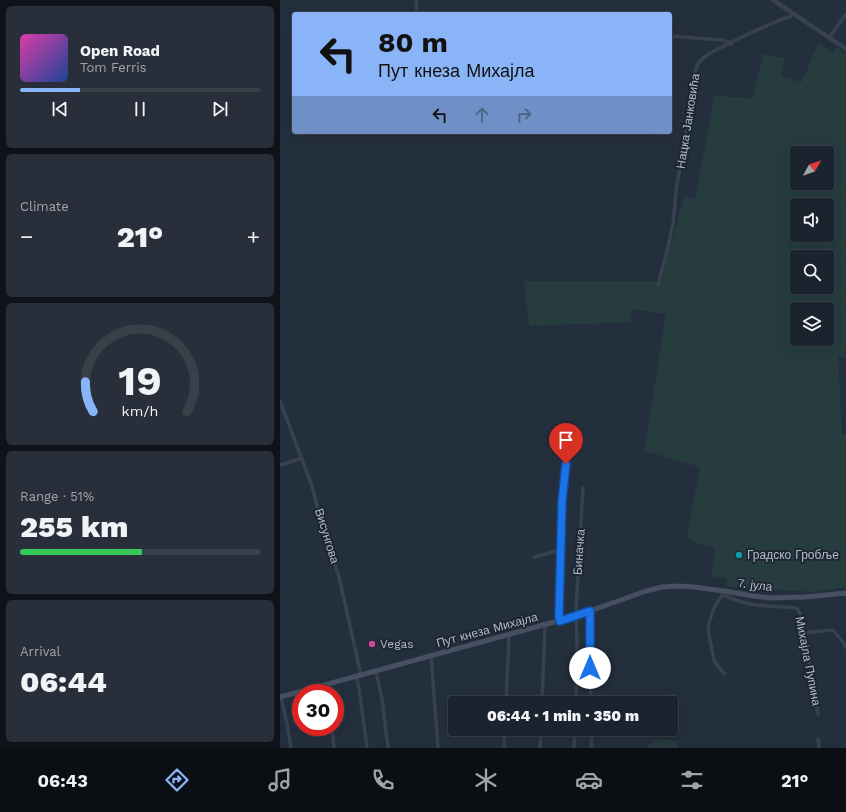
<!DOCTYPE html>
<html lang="en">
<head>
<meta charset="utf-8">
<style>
	:root { --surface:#1b232e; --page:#282f3a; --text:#f1f3f6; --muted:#a0a4aa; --line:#39404a; --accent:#8ab4f8 }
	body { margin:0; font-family:"Work Sans",sans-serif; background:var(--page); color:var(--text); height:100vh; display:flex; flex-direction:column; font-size:15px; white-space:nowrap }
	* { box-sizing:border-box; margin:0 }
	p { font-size:13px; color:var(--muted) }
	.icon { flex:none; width:22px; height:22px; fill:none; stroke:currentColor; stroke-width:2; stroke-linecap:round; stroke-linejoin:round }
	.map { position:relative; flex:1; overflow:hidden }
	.panel { display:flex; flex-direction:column; gap:6px; padding:6px; background:#0f1319; width:280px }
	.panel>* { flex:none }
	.banner { position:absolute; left:12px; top:12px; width:380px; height:122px; border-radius:4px; box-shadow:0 4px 16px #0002,0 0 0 1px var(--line); background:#8ab4f8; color:#111; overflow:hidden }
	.needle { width:26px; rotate:50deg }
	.controls { position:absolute; left:510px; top:146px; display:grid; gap:8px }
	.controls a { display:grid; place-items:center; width:44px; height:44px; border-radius:4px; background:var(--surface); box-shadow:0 4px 16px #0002,0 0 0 1px var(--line); font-size:20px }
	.speed { position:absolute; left:12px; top:684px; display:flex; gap:8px; font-size:20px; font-weight:700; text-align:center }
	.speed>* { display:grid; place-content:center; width:52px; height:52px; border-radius:50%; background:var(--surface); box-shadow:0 4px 16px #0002,0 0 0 1px var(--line); line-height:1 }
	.speed .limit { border:6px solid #d22; background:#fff; color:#111 }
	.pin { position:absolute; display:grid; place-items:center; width:34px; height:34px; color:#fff; margin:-41px -17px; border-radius:50% 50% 50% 0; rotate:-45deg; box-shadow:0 0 4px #0007 }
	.pin .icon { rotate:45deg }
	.me { position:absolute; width:44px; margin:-22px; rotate:0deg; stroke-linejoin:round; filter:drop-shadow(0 0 3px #0008) }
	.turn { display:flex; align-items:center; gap:14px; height:84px; padding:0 20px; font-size:18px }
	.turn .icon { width:52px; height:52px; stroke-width:2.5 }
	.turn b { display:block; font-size:28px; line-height:34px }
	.lanes { display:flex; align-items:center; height:38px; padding:0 20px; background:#0003; justify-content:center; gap:20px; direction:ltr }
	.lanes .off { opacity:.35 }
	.big { font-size:30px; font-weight:800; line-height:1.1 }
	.panel .tile { flex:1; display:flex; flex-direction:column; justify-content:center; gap:6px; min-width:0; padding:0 14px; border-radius:6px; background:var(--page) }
	.panel .dial { align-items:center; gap:0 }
	.dial svg { height:104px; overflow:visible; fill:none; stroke:var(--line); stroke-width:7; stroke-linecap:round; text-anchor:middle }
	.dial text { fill:var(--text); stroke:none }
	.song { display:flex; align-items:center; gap:12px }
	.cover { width:48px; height:48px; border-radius:6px; background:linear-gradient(135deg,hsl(320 70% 55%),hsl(220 70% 35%)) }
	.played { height:4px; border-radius:2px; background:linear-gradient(90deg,var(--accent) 25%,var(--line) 25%) }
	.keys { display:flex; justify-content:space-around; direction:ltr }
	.heat { display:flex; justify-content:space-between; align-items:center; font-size:22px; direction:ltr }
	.charge { height:6px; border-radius:3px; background:linear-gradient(90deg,#34c759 51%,var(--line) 0) }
	.trip { position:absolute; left:168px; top:696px; width:230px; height:40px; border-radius:4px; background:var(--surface); box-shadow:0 4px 16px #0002,0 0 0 1px var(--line); font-weight:800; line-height:40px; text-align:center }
	.dock { display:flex; height:64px; justify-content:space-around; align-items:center; background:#0b0e12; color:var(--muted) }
	.dock .icon { width:28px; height:28px }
	.dock .selected { color:var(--accent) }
	.dock b { font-size:18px; color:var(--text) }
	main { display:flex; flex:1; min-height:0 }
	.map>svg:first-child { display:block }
	.green { fill:#263c3f; fill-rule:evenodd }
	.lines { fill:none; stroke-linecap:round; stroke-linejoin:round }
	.minor { stroke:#38414e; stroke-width:3.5 }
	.tertiary { stroke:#38414e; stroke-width:4.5 }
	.secondary { stroke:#465061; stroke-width:5 }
	.route-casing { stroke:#114b97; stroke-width:10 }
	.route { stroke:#1a73e8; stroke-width:7 }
	.culture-dot { fill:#0f9aa8; stroke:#1d2633; stroke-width:1.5 }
	.hotel-dot { fill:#d1479c; stroke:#1d2633; stroke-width:1.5 }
	.labels { text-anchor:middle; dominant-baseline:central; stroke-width:4; stroke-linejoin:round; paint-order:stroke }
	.street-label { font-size:12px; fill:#b4bcc9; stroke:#1d2633 }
	.poi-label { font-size:12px; fill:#b4bcc9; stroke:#1d2633; text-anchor:start }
</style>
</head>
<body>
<main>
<section class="panel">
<div class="tile">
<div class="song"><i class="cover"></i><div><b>Open Road</b><p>Tom Ferris</p></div></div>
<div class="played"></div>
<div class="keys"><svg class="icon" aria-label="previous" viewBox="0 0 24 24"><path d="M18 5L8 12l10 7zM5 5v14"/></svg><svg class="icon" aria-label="pause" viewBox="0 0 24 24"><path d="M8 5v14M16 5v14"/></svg><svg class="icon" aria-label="next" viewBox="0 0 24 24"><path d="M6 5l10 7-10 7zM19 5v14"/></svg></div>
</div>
<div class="tile"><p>Climate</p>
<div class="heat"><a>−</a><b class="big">21°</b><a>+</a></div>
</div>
<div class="tile dial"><svg viewBox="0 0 100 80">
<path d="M14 69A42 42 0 1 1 86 69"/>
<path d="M14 69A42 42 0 0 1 8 46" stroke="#8ab4f8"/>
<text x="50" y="56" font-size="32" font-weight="700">19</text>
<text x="50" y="72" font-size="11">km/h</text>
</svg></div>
<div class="tile"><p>Range · 51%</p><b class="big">255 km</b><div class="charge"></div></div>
<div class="tile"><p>Arrival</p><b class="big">06:44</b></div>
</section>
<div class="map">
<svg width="566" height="748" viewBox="0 0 566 748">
	<rect width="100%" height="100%" fill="#242f3e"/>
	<g class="green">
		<path d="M 538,43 L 552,53 L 557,47 L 566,54 L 566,357 L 558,357 L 562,434 L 566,434 L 566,587 L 535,592 L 447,587 L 447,579 L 431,576 L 435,548 L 414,542 L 407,537 L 420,467 L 364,451 L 386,314 L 352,309 L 351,322 L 249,326 L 244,281 L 381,281 L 404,196 L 415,200 L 428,131 L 434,95 L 473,99 L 483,54 L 505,58 L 501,77 L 522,82 ZM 517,153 L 547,153 L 547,183 L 517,183 ZM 517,205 L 547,205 L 547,235 L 517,235 ZM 517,257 L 547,257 L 547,287 L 517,287 ZM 517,309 L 547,309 L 547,339 L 517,339 Z"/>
		<path d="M 376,739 L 396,741 L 398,748 L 367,748 Z"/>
	</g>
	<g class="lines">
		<g class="minor">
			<path d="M 136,0 L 137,14"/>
			<path d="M 390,36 L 442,40 L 449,42 L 451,44"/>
			<path d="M 549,38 L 566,14"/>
			<path d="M 378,285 L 389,243 L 393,223 L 397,184 L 405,147 L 409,105 L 417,65 L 423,58 L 430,53 L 466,35 L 502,19 L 510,17 L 512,13"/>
			<path d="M 0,401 L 32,486 L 40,518 L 59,577 L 81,675"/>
			<path d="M 0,465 L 22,458"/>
			<path d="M 254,557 L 281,550"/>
			<path d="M 443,594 L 434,608 L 428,626 L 429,635 L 434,660 L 439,668 L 445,674"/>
			<path d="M 442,595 L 462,602 L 475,605 L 517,608 L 520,614 L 523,624 L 538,714"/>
			<path d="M 310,611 L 310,668 L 311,703"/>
			<path d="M 281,621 L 279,616 L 279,609 L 282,501 L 286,464"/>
			<path d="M 524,633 L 553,630 L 563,642 L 566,648"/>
			<path d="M 151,656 L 158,748"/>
			<path d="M 96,671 L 102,699 L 108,748"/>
			<path d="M 76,676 L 79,688 L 87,748"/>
			<path d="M 45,685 L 46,693"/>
			<path d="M 1,697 L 7,724 L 11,748"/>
			<path d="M 226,703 L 229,635"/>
			<path d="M 262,703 L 265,625"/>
			<path d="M 296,703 L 297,641 L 296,611 L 303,488"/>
			<path d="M 52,727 L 54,748"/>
			<path d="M 538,739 L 539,748"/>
			<path d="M 224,748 L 225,729"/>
			<path d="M 260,748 L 261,729"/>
			<path d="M 294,748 L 295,729"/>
			<path d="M 311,748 L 312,729"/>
		</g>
		<path class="tertiary" d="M 493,0 L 566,49"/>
		<path class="secondary" d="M 0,697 L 296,616 L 366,591 L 382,587 L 399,586 L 414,587 L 444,591 L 474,596 L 490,598 L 525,597 L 566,593"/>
	</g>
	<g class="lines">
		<g class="route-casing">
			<path id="route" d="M 286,464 L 282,501 L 279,616 L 280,621 L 310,611 L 310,668"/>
		</g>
		<use href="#route" class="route"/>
	</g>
	<circle class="culture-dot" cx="459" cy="555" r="4"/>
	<circle class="hotel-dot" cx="92" cy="644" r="4"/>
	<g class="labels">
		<g class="street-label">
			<text transform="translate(408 121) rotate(-81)">Нацка Јанковића</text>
			<text transform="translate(47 536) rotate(73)">Висунгова</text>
			<text transform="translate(299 552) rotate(-86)">Биначка</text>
			<text transform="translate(475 585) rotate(7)">7. јула</text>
			<text transform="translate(207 630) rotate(-15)">Пут кнеза Михајла</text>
			<text transform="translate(528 661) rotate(79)">Михајла Пупина</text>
		</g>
		<g class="poi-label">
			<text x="467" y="555">Градско Гробље</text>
			<text x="100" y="644">Vegas</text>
		</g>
	</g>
</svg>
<div class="controls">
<a><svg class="needle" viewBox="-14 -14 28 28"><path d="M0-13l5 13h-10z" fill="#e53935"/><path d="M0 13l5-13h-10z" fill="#a0a4aa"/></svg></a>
<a><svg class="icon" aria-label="sound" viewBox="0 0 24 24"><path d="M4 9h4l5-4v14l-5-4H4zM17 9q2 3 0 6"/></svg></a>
<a><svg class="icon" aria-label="search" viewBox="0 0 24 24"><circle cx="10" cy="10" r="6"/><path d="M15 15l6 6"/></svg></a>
<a><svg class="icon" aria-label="layers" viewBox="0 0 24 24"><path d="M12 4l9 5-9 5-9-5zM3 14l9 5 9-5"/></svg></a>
</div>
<div class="speed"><div class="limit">30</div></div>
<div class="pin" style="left:286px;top:464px;background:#d93025"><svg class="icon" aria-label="arrive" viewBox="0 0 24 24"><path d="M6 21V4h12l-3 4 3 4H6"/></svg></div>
<svg class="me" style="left:310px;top:668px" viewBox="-20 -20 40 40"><circle r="19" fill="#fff"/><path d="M0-13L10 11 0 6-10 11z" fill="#1a73e8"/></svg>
<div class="trip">06:44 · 1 min · 350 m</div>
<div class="banner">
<div class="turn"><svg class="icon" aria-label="left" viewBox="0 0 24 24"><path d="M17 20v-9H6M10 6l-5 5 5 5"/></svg><div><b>80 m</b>Пут кнеза Михајла</div></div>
<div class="lanes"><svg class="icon" aria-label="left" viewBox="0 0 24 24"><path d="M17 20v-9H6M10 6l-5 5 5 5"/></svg><svg class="icon off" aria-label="ahead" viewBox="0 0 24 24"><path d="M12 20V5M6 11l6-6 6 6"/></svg><svg class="icon off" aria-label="right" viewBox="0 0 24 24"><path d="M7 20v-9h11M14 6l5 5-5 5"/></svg></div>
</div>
</div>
</main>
<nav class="dock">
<b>06:43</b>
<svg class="icon selected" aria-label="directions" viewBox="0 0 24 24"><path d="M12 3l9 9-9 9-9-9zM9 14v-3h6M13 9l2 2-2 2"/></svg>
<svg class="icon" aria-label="music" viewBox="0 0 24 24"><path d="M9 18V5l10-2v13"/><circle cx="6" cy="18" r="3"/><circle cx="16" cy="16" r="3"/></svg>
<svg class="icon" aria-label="phone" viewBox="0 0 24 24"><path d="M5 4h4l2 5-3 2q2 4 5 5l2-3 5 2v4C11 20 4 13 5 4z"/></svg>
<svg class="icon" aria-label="climate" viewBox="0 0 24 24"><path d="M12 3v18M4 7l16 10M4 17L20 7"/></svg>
<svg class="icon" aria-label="car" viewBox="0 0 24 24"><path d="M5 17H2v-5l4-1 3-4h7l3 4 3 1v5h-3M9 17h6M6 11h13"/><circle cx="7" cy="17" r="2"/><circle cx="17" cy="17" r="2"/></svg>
<svg class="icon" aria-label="filters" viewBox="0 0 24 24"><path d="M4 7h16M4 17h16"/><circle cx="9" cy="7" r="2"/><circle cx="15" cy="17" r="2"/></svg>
<b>21°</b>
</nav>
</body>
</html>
